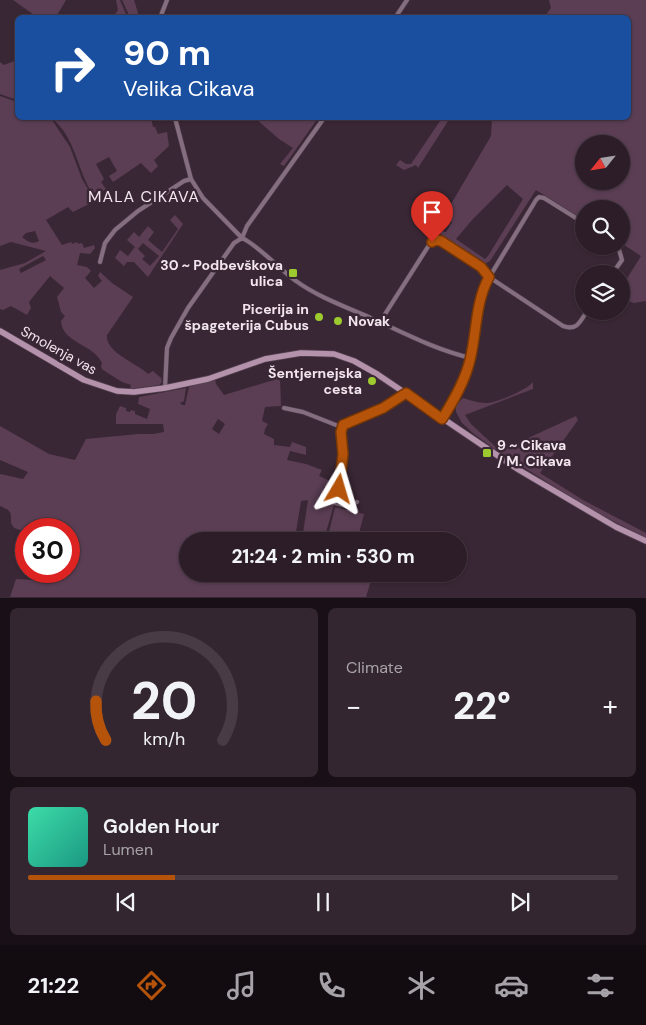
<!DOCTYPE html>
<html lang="en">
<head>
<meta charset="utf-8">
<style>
	:root { --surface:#2c1d28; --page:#342630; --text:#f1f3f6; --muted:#a6a2a8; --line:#483b45; --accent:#b45309 }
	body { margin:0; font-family:"DM Sans",sans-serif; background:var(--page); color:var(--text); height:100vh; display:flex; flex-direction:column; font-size:19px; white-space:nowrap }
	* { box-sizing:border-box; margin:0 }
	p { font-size:16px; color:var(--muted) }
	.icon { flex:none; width:28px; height:28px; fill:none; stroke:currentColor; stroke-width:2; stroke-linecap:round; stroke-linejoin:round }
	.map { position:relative; height:598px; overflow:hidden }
	.details { display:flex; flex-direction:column; gap:10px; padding:10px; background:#181016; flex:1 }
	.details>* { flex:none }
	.hud { position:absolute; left:15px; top:15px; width:616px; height:105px; border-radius:8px; box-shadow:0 1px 4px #0004,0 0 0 1px var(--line); background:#1a4fa0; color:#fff; overflow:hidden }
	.needle { width:32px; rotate:240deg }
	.tools { position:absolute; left:575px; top:135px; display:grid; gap:10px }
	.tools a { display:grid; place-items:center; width:55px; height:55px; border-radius:50%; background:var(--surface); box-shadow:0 1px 4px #0004,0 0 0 1px var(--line); font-size:25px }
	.speed { position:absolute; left:15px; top:518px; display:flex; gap:10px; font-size:25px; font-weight:700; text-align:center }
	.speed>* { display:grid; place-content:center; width:65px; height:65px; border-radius:50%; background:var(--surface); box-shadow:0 1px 4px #0004,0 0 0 1px var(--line); line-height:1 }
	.speed .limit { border:8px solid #d22; background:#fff; color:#111 }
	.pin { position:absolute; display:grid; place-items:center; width:42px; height:42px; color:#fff; margin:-51px -21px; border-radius:50% 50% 50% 0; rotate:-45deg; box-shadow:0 0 5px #0007 }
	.pin .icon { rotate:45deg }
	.me { position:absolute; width:55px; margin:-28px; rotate:7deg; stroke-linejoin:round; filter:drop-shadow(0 0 4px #0008) }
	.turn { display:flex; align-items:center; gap:18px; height:105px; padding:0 25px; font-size:22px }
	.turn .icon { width:65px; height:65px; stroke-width:2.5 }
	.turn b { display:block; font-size:35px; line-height:42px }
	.big { font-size:38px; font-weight:800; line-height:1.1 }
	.details .widget { flex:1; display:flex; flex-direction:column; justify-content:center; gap:8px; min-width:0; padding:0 18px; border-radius:8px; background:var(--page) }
	.details .dial { align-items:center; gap:0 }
	.dial svg { height:130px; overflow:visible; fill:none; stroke:var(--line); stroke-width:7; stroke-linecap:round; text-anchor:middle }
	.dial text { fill:var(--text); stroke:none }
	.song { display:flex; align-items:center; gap:15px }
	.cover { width:60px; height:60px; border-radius:8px; background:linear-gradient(135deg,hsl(160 70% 55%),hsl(170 70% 35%)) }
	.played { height:5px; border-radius:2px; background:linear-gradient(90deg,var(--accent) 25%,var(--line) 25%) }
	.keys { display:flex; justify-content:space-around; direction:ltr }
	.heat { display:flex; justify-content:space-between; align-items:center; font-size:28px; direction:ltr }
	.details .tiles { flex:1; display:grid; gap:10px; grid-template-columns:1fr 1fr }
	.widget:last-child { grid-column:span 2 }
	.trip { position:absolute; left:179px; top:532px; width:288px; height:50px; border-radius:25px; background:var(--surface); box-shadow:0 1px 4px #0004,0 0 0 1px var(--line); font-weight:800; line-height:50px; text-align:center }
	.tab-bar { display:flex; height:80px; justify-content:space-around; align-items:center; background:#120c10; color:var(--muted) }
	.tab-bar .icon { width:35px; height:35px }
	.tab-bar .selected { color:var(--accent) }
	.tab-bar b { font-size:22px; color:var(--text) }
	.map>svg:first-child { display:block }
	.green { fill:#5b3e54; fill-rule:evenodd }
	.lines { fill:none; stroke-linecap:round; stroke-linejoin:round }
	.minor-casing { stroke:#574553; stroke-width:5 }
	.secondary-casing { stroke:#574553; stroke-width:7 }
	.minor { stroke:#846e7f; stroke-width:4 }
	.secondary { stroke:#b592ac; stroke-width:5.5 }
	.route-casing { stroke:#753606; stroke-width:12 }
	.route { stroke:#b45309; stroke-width:9 }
	.poi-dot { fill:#9dca2f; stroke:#3a2735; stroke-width:2 }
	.labels { text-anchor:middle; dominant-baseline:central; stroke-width:5; stroke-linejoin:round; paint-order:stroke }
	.poi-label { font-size:14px; font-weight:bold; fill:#f2e5ee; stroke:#3a2735; text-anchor:end }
	.street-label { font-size:14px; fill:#f2e5ee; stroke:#3a2735 }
	.quarter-label { font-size:16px; letter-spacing:1px; fill:#f2e5ee; stroke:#3a2735 }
</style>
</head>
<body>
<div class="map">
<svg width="646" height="598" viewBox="0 0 646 598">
	<rect width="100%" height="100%" fill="#3a2735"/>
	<g class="green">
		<path d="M 13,0 L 66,0 L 56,17 L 37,17 Z"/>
		<path d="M 116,0 L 120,0 L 127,17 L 113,17 L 118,10 Z"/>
		<path d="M 122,0 L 134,0 L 139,16 L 130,17 Z"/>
		<path d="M 549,0 L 646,0 L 646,301 L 634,303 L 621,299 L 621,288 L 641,256 L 621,243 L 621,209 L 584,209 L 584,220 L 536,190 L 490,261 L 485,264 L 441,236 L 440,231 L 446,232 L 452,222 L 444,216 L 491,136 L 492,118 L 629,118 L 629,18 L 544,17 L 551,8 ZM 584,144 L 621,144 L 621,181 L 584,181 ZM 507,185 L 523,199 L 488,256 L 485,259 L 456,239 L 472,220 Z"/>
		<path d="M 17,60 L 17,100 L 0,94 L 0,62 L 4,65 Z"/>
		<path d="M 0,96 L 17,102 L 18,118 L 48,118 L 52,120 L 70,147 L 82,179 L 95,201 L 73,212 L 68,207 L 46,220 L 62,245 L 71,242 L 72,244 L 77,242 L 78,244 L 82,243 L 84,248 L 94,245 L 95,248 L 90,254 L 80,253 L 77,265 L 87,267 L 91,271 L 85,278 L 94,288 L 102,281 L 98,276 L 100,272 L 112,283 L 133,297 L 107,335 C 105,353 137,363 148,374 L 153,371 L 161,378 L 162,382 L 159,385 L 130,389 L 131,385 L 122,382 L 103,370 L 101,367 L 102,363 C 94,344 62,343 61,321 L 65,316 L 61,312 L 57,297 L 64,288 L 50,276 L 29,302 L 31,308 L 27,315 L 11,306 L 3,310 L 0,309 L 0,270 L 25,263 L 46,251 L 11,242 L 0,246 ZM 35,231 L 39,241 C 32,245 27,241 22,237 L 26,233 ZM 43,256 L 46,260 L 21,273 L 19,269 Z"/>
		<path d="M 51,118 L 151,118 L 153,127 L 155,127 L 158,134 L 167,132 L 169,146 L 154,160 L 158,166 L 151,173 L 141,163 L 113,182 L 109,176 L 117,171 L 109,157 L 96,164 L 104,179 L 101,182 L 106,189 L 94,196 C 77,172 76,136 51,118 Z"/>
		<path d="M 255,118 L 318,118 L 284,166 L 280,164 L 293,148 L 279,139 Z"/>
		<path d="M 442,118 L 450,118 L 418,168 L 416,165 L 404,170 L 396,165 L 400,160 L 406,164 L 411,164 Z"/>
		<path d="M 175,215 L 183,224 L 148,277 L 134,262 L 127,262 L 124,266 L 115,258 L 120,250 L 128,256 L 135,247 L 127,240 L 134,232 L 139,237 L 148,226 L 154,232 L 148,240 L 162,252 L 178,229 L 170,220 ZM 143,243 L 159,256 L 150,266 L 142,259 L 145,256 L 138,249 Z"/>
		<path d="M 280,378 L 281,406 L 265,407 L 262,421 L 268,424 L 265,429 L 264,434 L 274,439 L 274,445 L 290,447 L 292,442 L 306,447 L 306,455 L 290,451 L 287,460 L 306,464 L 322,470 L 319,476 L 335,483 L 340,471 L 339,488 L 326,532 L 318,541 L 293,541 L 294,534 L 291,531 L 270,532 L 270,541 L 188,541 L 188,574 L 373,574 L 366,597 L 10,597 L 16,579 L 50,581 L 51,571 L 69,571 L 69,529 L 26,529 L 26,532 L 14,528 L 11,523 C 11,512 12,511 0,506 L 0,474 L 23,479 L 28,472 L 0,460 L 0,426 L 49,454 L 75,460 L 86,439 L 138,434 L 153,434 L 164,432 L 163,424 L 116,424 L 116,414 L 120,406 L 126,408 L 126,411 L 130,412 L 131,410 L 135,411 L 135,414 L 147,419 L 150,409 L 138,404 L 139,397 L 186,388 L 184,401 L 180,403 L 182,405 L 185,405 L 189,387 L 215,379 L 216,384 L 224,395 ZM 218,419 L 225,424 L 219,434 L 212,429 ZM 308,500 L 303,533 L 296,532 L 301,501 Z"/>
		<path d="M 533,382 L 533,389 L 465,415 L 471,424 L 500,451 L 576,416 L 578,420 L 540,473 L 583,500 L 646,533 L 646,538 L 590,509 L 496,450 L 474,434 L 462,423 L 456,412 L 456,405 L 463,398 C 470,400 478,403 486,403 C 496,403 527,390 533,382 Z"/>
		<path d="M 335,507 L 364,514 L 357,541 L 354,541 L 356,535 L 348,533 L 346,541 L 327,541 Z"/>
	</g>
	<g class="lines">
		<g class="minor-casing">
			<g id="minor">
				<path d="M 160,18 L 167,0"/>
				<path d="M 395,18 L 407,0"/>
				<path d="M 175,118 L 191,179 L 203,198 L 242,238"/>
				<path d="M 242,238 L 247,226 L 324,118"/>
				<path d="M 100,262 L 105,243 L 115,230 L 138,211 L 184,181 L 191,179"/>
				<path d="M 612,274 L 622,260 L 618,246"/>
				<path d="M 380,322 L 431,242 L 436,240 L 441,241 L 481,267 L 489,277 L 563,326 C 577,331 580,322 587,311"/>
				<path d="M 471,358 L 481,291 L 536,200 L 539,197 L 544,198 L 584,223"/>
				<path d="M 165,388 L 167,348 L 171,338 L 188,308 L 234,243 L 242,238 C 258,245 280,270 296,281 C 318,297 346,307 371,318 C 404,333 436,350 471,358 L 458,392 L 442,419"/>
				<path d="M 284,408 L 303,412 L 341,427"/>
				<path d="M 357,502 L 347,506 L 335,503 L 339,489 L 343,453 L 341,427 L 346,423 L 383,408 L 406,393"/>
			</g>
		</g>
		<g class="secondary-casing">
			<path id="secondary" d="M 0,331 L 84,380 L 117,391 L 134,392 L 165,388 L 208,379 L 265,359 L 301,353 L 334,354 L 354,361 L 377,374 L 519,470 L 616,527 L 646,541"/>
		</g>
		<use href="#minor" class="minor"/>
		<use href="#secondary" class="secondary"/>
	</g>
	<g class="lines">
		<g class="route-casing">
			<path id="route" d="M 339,489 L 343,454 L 341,432 L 343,425 L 383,408 L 406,393 L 442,419 C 454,400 465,381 470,360 C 477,332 475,303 489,277 L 481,267 L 441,241 L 436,240 L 432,242"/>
		</g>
		<use href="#route" class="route"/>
	</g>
	<g class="poi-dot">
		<rect x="288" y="268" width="10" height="10" rx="2.5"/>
		<circle cx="319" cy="317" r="5"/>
		<circle cx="338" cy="321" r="5"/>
		<circle cx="372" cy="381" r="5"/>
		<rect x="482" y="448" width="10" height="10" rx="2.5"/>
	</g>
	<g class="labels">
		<g class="poi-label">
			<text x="283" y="265">30 ~ Podbevškova<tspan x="283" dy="16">ulica</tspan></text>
			<text x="309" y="309">Picerija in<tspan x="309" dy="16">špageterija Cubus</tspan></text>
			<text x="348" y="321" text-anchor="start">Novak</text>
			<text x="362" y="373">Šentjernejska<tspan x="362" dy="16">cesta</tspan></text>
			<text x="497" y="445" text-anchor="start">9 ~ Cikava<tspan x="497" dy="16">/ M. Cikava</tspan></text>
		</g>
		<g class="street-label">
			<text transform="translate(59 350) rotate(29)">Smolenja vas</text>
		</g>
		<g class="quarter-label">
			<text x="144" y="196">MALA CIKAVA</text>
		</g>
	</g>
</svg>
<div class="tools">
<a><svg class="needle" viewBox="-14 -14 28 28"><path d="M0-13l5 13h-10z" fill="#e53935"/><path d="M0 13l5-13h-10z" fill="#a6a2a8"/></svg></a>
<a><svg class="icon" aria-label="search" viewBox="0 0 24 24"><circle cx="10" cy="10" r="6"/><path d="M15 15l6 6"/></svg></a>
<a><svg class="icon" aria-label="layers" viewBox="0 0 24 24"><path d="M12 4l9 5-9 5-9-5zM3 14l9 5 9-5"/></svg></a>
</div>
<div class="speed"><div class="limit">30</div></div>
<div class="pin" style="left:432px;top:242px;background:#d93025"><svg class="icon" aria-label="arrive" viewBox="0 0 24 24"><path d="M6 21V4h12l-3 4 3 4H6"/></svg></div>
<svg class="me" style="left:339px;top:489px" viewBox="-20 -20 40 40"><path d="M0-17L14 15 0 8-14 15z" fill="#b45309" stroke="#fff" stroke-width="4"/></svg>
<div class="trip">21:24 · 2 min · 530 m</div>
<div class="hud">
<div class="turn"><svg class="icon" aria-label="right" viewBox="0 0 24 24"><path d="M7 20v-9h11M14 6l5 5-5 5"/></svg><div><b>90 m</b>Velika Cikava</div></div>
</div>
</div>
<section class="details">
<div class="tiles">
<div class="widget dial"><svg viewBox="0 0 100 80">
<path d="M14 69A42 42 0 1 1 86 69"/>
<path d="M14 69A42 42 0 0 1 8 45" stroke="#b45309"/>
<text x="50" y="56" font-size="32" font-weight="700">20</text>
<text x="50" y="72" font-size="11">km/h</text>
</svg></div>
<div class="widget"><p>Climate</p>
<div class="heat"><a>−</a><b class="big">22°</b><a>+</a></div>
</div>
<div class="widget">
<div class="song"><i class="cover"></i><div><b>Golden Hour</b><p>Lumen</p></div></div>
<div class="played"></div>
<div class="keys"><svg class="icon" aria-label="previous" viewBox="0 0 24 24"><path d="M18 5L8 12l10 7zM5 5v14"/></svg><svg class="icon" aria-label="pause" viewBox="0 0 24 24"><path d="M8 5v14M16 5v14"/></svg><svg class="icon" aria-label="next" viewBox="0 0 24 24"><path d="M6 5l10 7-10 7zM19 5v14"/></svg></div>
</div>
</div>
</section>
<nav class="tab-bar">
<b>21:22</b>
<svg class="icon selected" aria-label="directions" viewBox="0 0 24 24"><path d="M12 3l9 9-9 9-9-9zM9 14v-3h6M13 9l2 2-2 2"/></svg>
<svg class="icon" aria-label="music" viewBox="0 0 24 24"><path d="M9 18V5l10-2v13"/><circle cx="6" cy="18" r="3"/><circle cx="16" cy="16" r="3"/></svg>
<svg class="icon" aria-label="phone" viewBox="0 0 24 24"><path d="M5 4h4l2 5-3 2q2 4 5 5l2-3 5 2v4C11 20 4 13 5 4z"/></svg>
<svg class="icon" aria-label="climate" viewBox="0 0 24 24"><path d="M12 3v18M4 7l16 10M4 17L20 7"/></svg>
<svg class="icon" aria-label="car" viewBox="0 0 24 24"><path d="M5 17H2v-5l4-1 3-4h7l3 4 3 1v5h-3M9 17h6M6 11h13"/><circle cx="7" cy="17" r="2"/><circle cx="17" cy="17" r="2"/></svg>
<svg class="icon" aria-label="filters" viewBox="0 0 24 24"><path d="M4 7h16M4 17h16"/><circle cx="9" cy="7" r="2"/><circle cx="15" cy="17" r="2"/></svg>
</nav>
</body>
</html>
